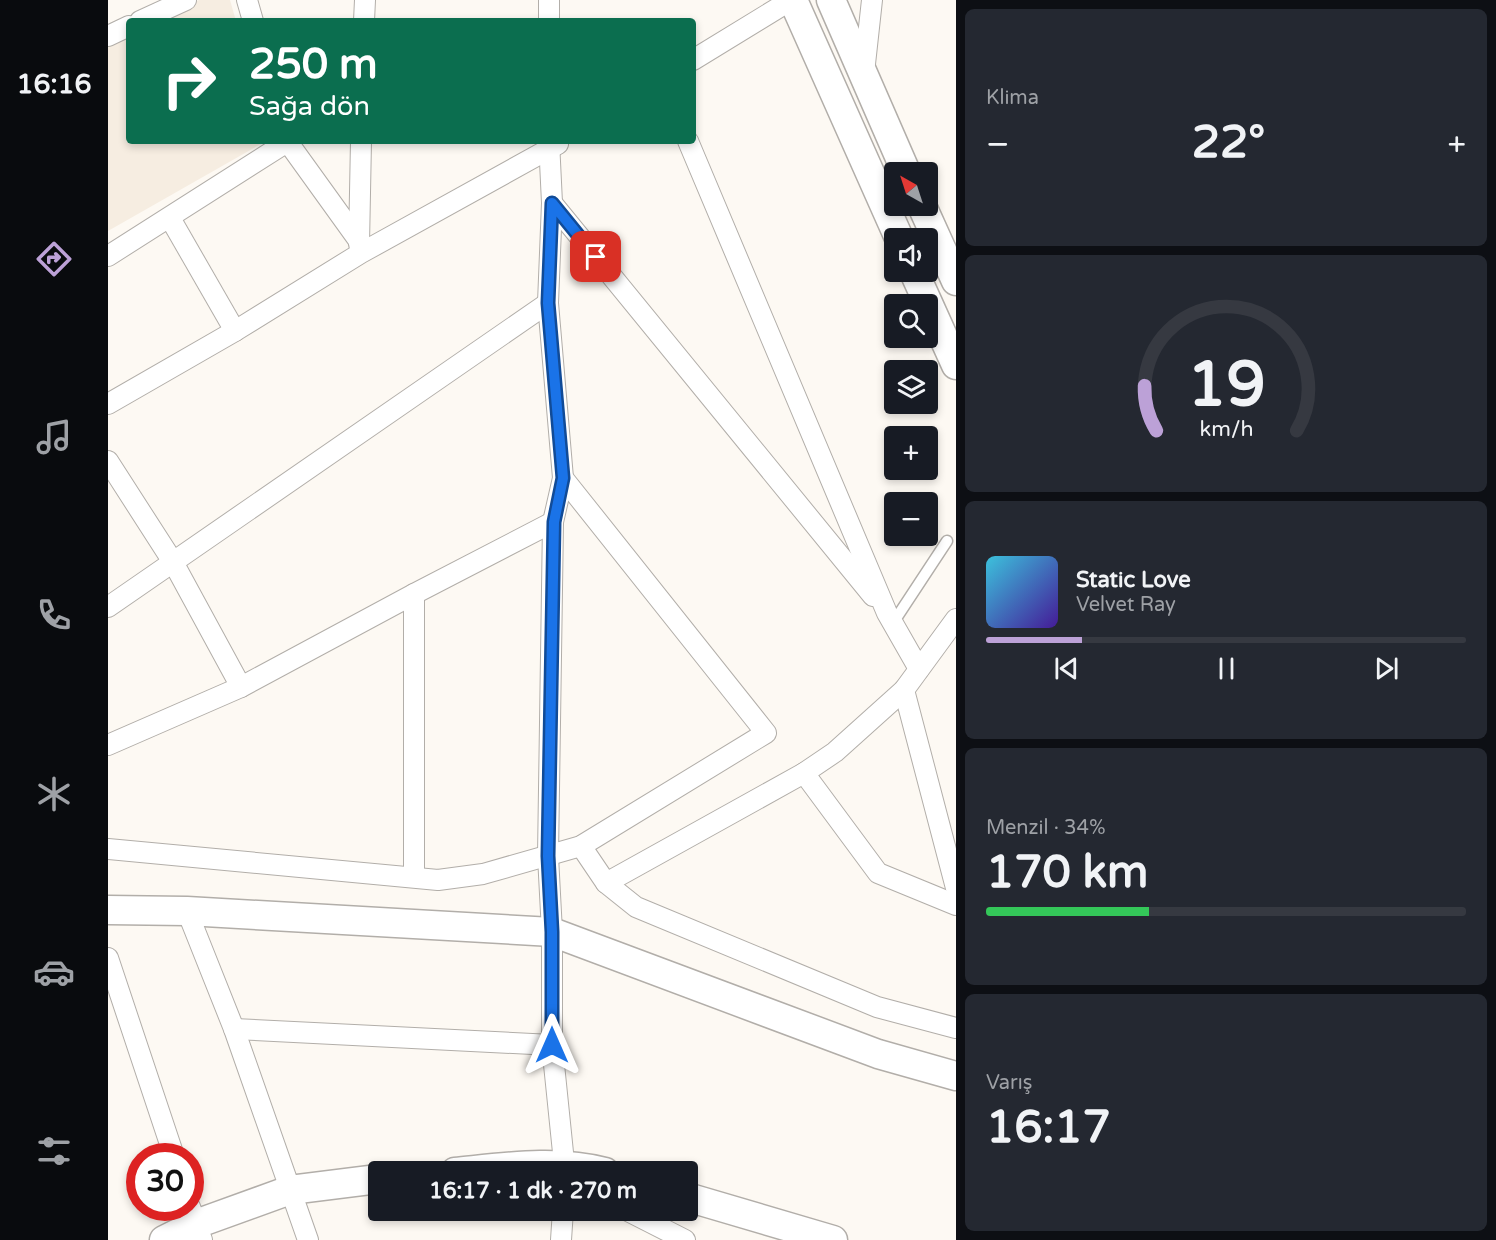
<!DOCTYPE html>
<html lang="tr">
<head>
<meta charset="utf-8">
<style>
	:root { --surface:#171b24; --page:#242831; --text:#f1f3f6; --muted:#9ea1a6; --line:#363941; --accent:#bca1d7 }
	body { margin:0; font-family:"Varela Round",sans-serif; background:var(--page); color:var(--text); height:100vh; display:flex; flex-direction:column; font-size:22px; white-space:nowrap }
	* { box-sizing:border-box; margin:0 }
	p { font-size:20px; color:var(--muted) }
	.icon { flex:none; width:33px; height:33px; fill:none; stroke:currentColor; stroke-width:2; stroke-linecap:round; stroke-linejoin:round }
	.map { position:relative; flex:1; overflow:hidden }
	.sheet { display:flex; flex-direction:column; gap:9px; padding:9px; background:#0d0f14; width:540px }
	.sheet>* { flex:none }
	.top-card { position:absolute; left:18px; top:18px; width:570px; height:126px; border-radius:6px; box-shadow:0 3px 9px #0003; background:#0b6e4f; color:#fff; overflow:hidden }
	.needle { width:39px; rotate:321deg }
	.tools { position:absolute; left:776px; top:162px; display:grid; gap:12px }
	.tools a { display:grid; place-items:center; width:54px; height:54px; border-radius:6px; background:var(--surface); box-shadow:0 3px 9px #0003; font-size:30px }
	.speed { position:absolute; left:18px; top:1143px; display:flex; gap:12px; font-size:30px; font-weight:700; text-align:center }
	.speed>* { display:grid; place-content:center; width:78px; height:78px; border-radius:50%; background:var(--surface); box-shadow:0 3px 9px #0003; line-height:1 }
	.speed .limit { border:9px solid #d22; background:#fff; color:#111 }
	.pin { position:absolute; display:grid; place-items:center; width:51px; height:51px; color:#fff; margin:-26px; border-radius:12px; box-shadow:0 3px 9px #0006 }
	.me { position:absolute; width:66px; margin:-33px; rotate:0deg; stroke-linejoin:round; filter:drop-shadow(0 0 4px #0008) }
	.turn { display:flex; align-items:center; gap:21px; height:126px; padding:0 24px; font-size:27px }
	.turn .icon { width:78px; height:78px; stroke-width:2.5 }
	.turn b { display:block; font-size:42px; line-height:51px }
	.big { font-size:45px; font-weight:700; line-height:1.1 }
	.sheet .widget { flex:1; display:flex; flex-direction:column; justify-content:center; gap:9px; min-width:0; padding:0 21px; border-radius:9px; background:var(--page) }
	.sheet .dial { align-items:center; gap:0 }
	.dial svg { height:156px; overflow:visible; fill:none; stroke:var(--line); stroke-width:7; stroke-linecap:round; text-anchor:middle }
	.dial text { fill:var(--text); stroke:none }
	.song { display:flex; align-items:center; gap:18px }
	.cover { width:72px; height:72px; border-radius:9px; background:linear-gradient(135deg,hsl(190 70% 55%),hsl(260 70% 35%)) }
	.played { height:6px; border-radius:3px; background:linear-gradient(90deg,var(--accent) 20%,var(--line) 20%) }
	.keys { display:flex; justify-content:space-around; direction:ltr }
	.heat { display:flex; justify-content:space-between; align-items:center; font-size:33px; direction:ltr }
	.charge { height:9px; border-radius:4px; background:linear-gradient(90deg,#34c759 34%,var(--line) 0) }
	.trip { position:absolute; left:260px; top:1161px; width:330px; height:60px; border-radius:6px; background:var(--surface); box-shadow:0 3px 9px #0003; font-weight:700; line-height:60px; text-align:center }
	main { display:flex; flex:1; min-height:0 }
	.tabs { display:flex; flex-direction:column; width:108px; justify-content:space-around; align-items:center; background:#090b0e; color:var(--muted) }
	.tabs .icon { width:42px; height:42px }
	.tabs .current { color:var(--accent) }
	.tabs b { font-size:27px; color:var(--text) }
	.map>svg:first-child { display:block }
	.built { fill:#f6ede1 }
	.lines { fill:none; stroke-linecap:round; stroke-linejoin:round }
	.lane-casing { stroke:#b2aea9; stroke-width:13 }
	.street-casing { stroke:#b2aea9; stroke-width:22 }
	.secondary-casing { stroke:#b2aea9; stroke-width:31 }
	.lane { stroke:#fff; stroke-width:10 }
	.street { stroke:#fff; stroke-width:20 }
	.secondary { stroke:#fff; stroke-width:28 }
	.route-casing { stroke:#114b97; stroke-width:15 }
	.route { stroke:#1a73e8; stroke-width:10 }
</style>
</head>
<body>
<main>
<nav class="tabs">
<b>16:16</b>
<svg class="icon current" aria-label="directions" viewBox="0 0 24 24"><path d="M12 3l9 9-9 9-9-9zM9 14v-3h6M13 9l2 2-2 2"/></svg>
<svg class="icon" aria-label="music" viewBox="0 0 24 24"><path d="M9 18V5l10-2v13"/><circle cx="6" cy="18" r="3"/><circle cx="16" cy="16" r="3"/></svg>
<svg class="icon" aria-label="phone" viewBox="0 0 24 24"><path d="M5 4h4l2 5-3 2q2 4 5 5l2-3 5 2v4C11 20 4 13 5 4z"/></svg>
<svg class="icon" aria-label="climate" viewBox="0 0 24 24"><path d="M12 3v18M4 7l16 10M4 17L20 7"/></svg>
<svg class="icon" aria-label="car" viewBox="0 0 24 24"><path d="M5 17H2v-5l4-1 3-4h7l3 4 3 1v5h-3M9 17h6M6 11h13"/><circle cx="7" cy="17" r="2"/><circle cx="17" cy="17" r="2"/></svg>
<svg class="icon" aria-label="filters" viewBox="0 0 24 24"><path d="M4 7h16M4 17h16"/><circle cx="9" cy="7" r="2"/><circle cx="15" cy="17" r="2"/></svg>
</nav>
<div class="map">
<svg width="848" height="1240" viewBox="0 0 848 1240">
	<rect width="100%" height="100%" fill="#fdf9f3"/>
	<g class="built">
		<path d="M 91,0 L 122,0 L 128,21 L 50,21 Z"/>
		<path d="M 21,36 L 21,141 L 158,141 L 0,231 L 0,47 Z"/>
	</g>
	<g class="lines">
		<g class="lane-casing">
			<path id="lane" d="M 785,623 L 839,541"/>
		</g>
		<g class="street-casing">
			<g id="street">
				<path d="M 139,0 L 145,21"/>
				<path d="M 441,0 L 441,21"/>
				<path d="M 32,21 L 78,0"/>
				<path d="M 256,21 L 257,0"/>
				<path d="M 0,36 L 21,26"/>
				<path d="M 585,60 L 683,0"/>
				<path d="M 756,73 L 764,0"/>
				<path d="M 179,141 L 251,241"/>
				<path d="M 441,141 L 444,203 L 440,303 L 455,478 L 445,522 L 440,856 L 444,932 L 444,1045 L 457,1172"/>
				<path d="M 580,141 L 779,613 L 811,669"/>
				<path d="M 444,203 L 765,596"/>
				<path d="M 62,218 L 127,331"/>
				<path d="M 251,244 L 253,141"/>
				<path d="M 0,256 L 179,142"/>
				<path d="M 0,404 L 127,331 L 253,253 L 450,144"/>
				<path d="M 0,461 L 65,562 L 133,687"/>
				<path d="M 306,594 L 306,877"/>
				<path d="M 0,607 L 440,303"/>
				<path d="M 796,690 L 848,888"/>
				<path d="M 0,745 L 133,687 L 306,594 L 445,522"/>
				<path d="M 696,773 L 770,873 L 848,905"/>
				<path d="M 473,846 L 498,883 L 528,907 L 769,1007 L 848,1028"/>
				<path d="M 0,849 L 330,880 L 375,874 L 473,846 L 658,733 L 455,478"/>
				<path d="M 498,883 L 696,773 L 727,752 L 796,690 L 848,619"/>
				<path d="M 79,911 L 126,1029 L 200,1240"/>
				<path d="M 0,958 L 66,1156"/>
				<path d="M 126,1029 L 444,1045"/>
				<path d="M 82,1207 L 94,1240"/>
				<path d="M 518,1210 L 577,1240"/>
				<path d="M 453,1240 L 455,1210"/>
			</g>
		</g>
		<g class="secondary-casing">
			<g id="secondary">
				<path d="M 685,0 L 791,238"/>
				<path d="M 723,0 L 798,172"/>
				<path d="M 814,206 L 848,281"/>
				<path d="M 806,272 L 848,365"/>
				<path d="M 0,910 L 79,911 L 444,932 L 770,1054 L 848,1076"/>
				<path d="M 347,1172 C 397,1167 449,1159 497,1172"/>
				<path d="M 579,1197 L 725,1240"/>
				<path d="M 56,1240 L 88,1224 L 182,1190 L 270,1179"/>
			</g>
		</g>
		<use href="#lane" class="lane"/>
		<use href="#street" class="street"/>
		<use href="#secondary" class="secondary"/>
	</g>
	<g class="lines">
		<g class="route-casing">
			<path id="route" d="M 444,1045 L 444,932 L 440,856 L 446,522 L 455,478 L 440,303 L 444,203 L 488,257"/>
		</g>
		<use href="#route" class="route"/>
	</g>
</svg>
<div class="tools">
<a><svg class="needle" viewBox="-14 -14 28 28"><path d="M0-13l5 13h-10z" fill="#e53935"/><path d="M0 13l5-13h-10z" fill="#9ea1a6"/></svg></a>
<a><svg class="icon" aria-label="sound" viewBox="0 0 24 24"><path d="M4 9h4l5-4v14l-5-4H4zM17 9q2 3 0 6"/></svg></a>
<a><svg class="icon" aria-label="search" viewBox="0 0 24 24"><circle cx="10" cy="10" r="6"/><path d="M15 15l6 6"/></svg></a>
<a><svg class="icon" aria-label="layers" viewBox="0 0 24 24"><path d="M12 4l9 5-9 5-9-5zM3 14l9 5 9-5"/></svg></a>
<a>+</a>
<a>−</a>
</div>
<div class="speed"><div class="limit">30</div></div>
<div class="pin" style="left:488px;top:257px;background:#d93025"><svg class="icon" aria-label="arrive" viewBox="0 0 24 24"><path d="M6 21V4h12l-3 4 3 4H6"/></svg></div>
<svg class="me" style="left:444px;top:1045px" viewBox="-20 -20 40 40"><path d="M0-17L14 15 0 8-14 15z" fill="#1a73e8" stroke="#fff" stroke-width="4"/></svg>
<div class="trip">16:17 · 1 dk · 270 m</div>
<div class="top-card">
<div class="turn"><svg class="icon" aria-label="right" viewBox="0 0 24 24"><path d="M7 20v-9h11M14 6l5 5-5 5"/></svg><div><b>250 m</b>Sağa dön</div></div>
</div>
</div>
<section class="sheet">
<div class="widget"><p>Klima</p>
<div class="heat"><a>−</a><b class="big">22°</b><a>+</a></div>
</div>
<div class="widget dial"><svg viewBox="0 0 100 80">
<path d="M14 69A42 42 0 1 1 86 69"/>
<path d="M14 69A42 42 0 0 1 8 46" stroke="#bca1d7"/>
<text x="50" y="56" font-size="32" font-weight="700">19</text>
<text x="50" y="72" font-size="11">km/h</text>
</svg></div>
<div class="widget">
<div class="song"><i class="cover"></i><div><b>Static Love</b><p>Velvet Ray</p></div></div>
<div class="played"></div>
<div class="keys"><svg class="icon" aria-label="previous" viewBox="0 0 24 24"><path d="M18 5L8 12l10 7zM5 5v14"/></svg><svg class="icon" aria-label="pause" viewBox="0 0 24 24"><path d="M8 5v14M16 5v14"/></svg><svg class="icon" aria-label="next" viewBox="0 0 24 24"><path d="M6 5l10 7-10 7zM19 5v14"/></svg></div>
</div>
<div class="widget"><p>Menzil · 34%</p><b class="big">170 km</b><div class="charge"></div></div>
<div class="widget"><p>Varış</p><b class="big">16:17</b></div>
</section>
</main>
</body>
</html>
